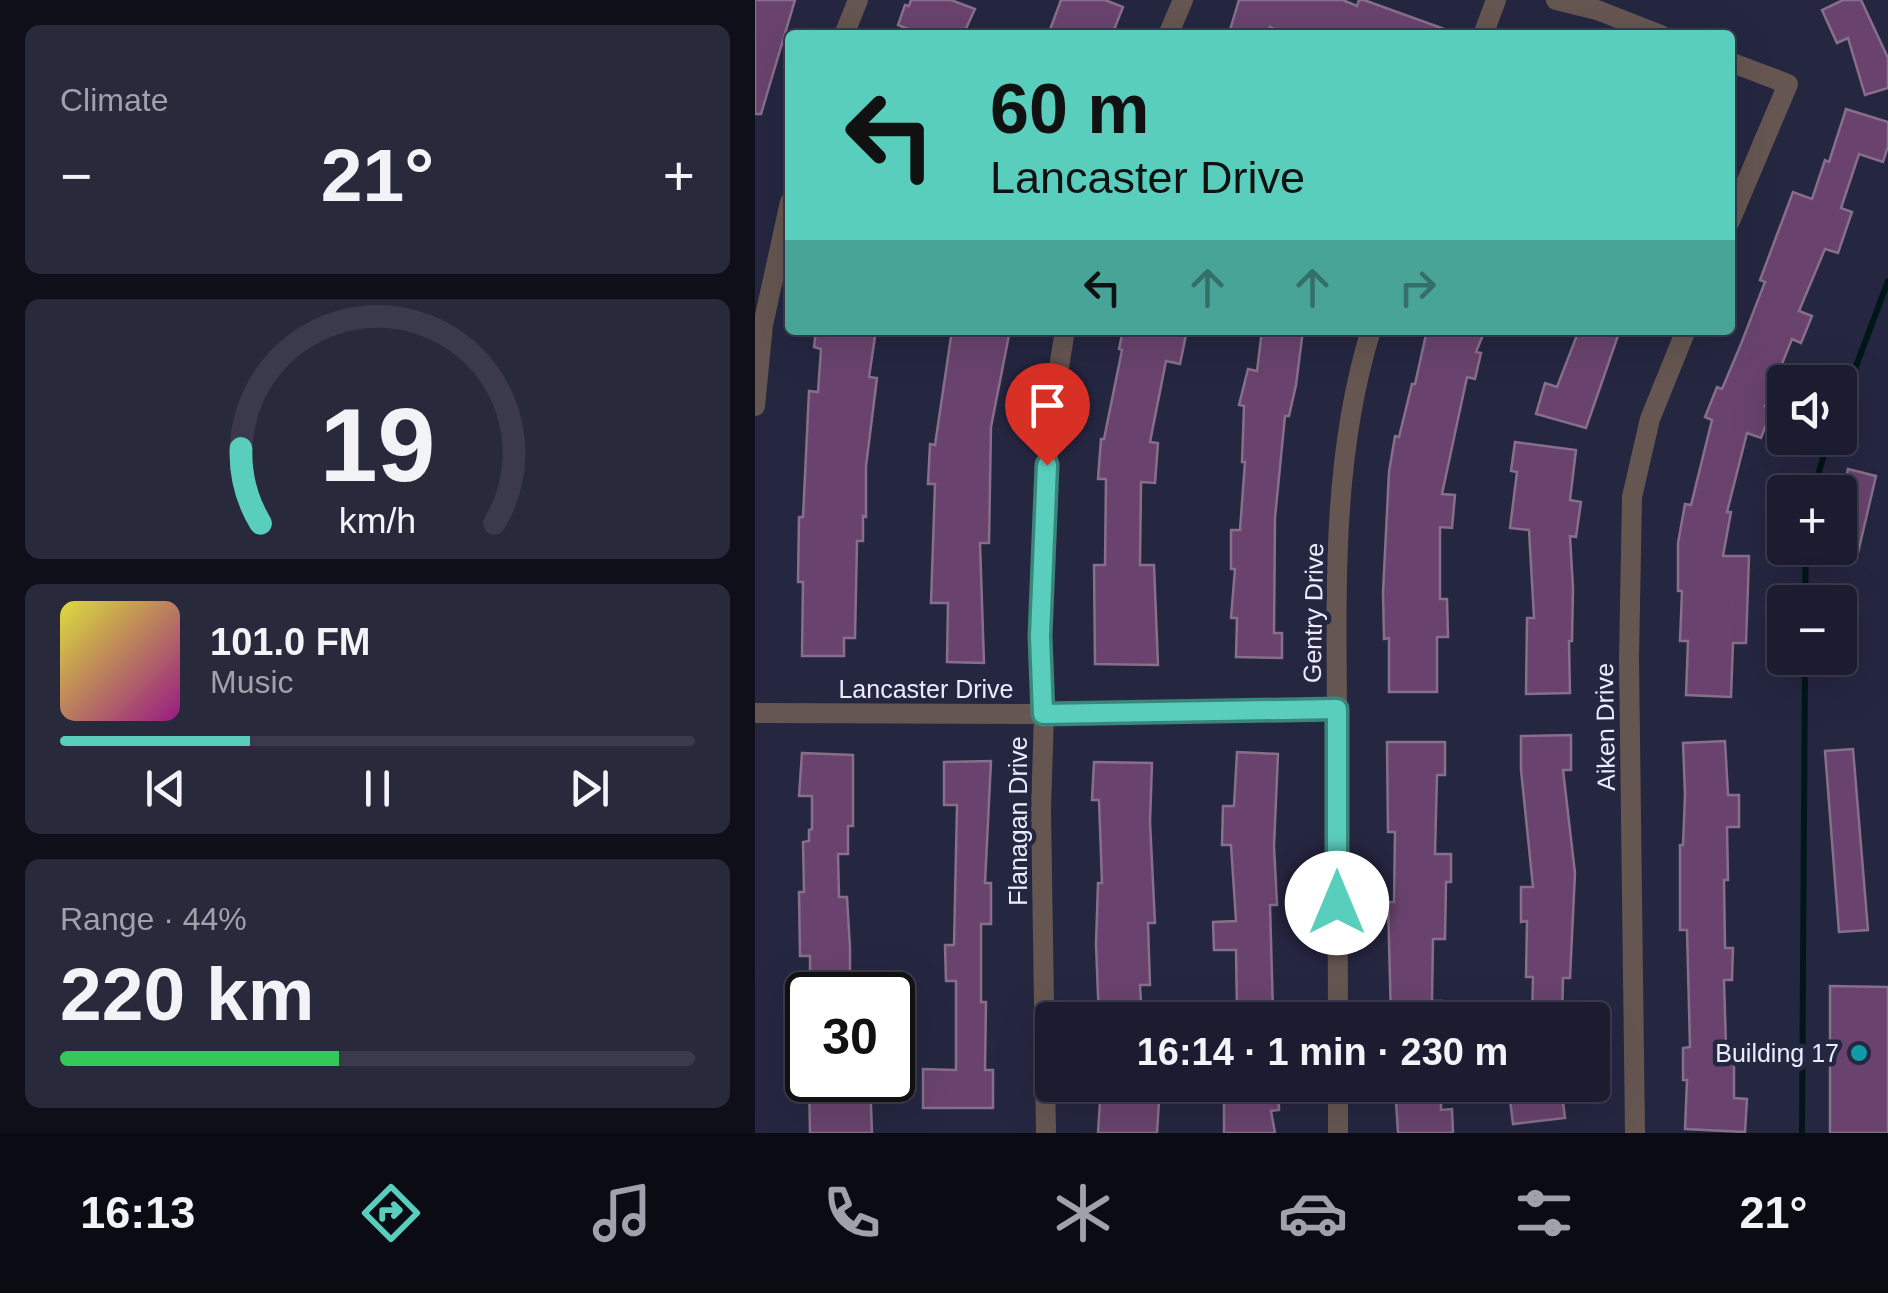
<!DOCTYPE html>
<html lang="en">
<head>
<meta charset="utf-8">
<style>
	:root { --surface:#1c1c30; --page:#29293c; --text:#f1f3f6; --muted:#a0a1ab; --line:#3a3a4c; --accent:#5acebd }
	body { margin:0; font-family:Arial,sans-serif; background:var(--page); color:var(--text); height:100vh; display:flex; flex-direction:column; font-size:38px; white-space:nowrap }
	* { box-sizing:border-box; margin:0 }
	p { font-size:32px; color:var(--muted) }
	.icon { flex:none; width:55px; height:55px; fill:none; stroke:currentColor; stroke-width:2; stroke-linecap:round; stroke-linejoin:round }
	.map { position:relative; flex:1; overflow:hidden }
	.drawer { display:flex; flex-direction:column; gap:25px; padding:25px; background:#0f0f1a; width:755px }
	.drawer>* { flex:none }
	.guide { position:absolute; left:30px; top:30px; width:950px; height:305px; border-radius:10px; box-shadow:0 10px 40px #0002,0 0 0 2px var(--line); background:#5acebd; color:#111; overflow:hidden }
	.buttons { position:absolute; left:1012px; top:365px; display:grid; gap:20px }
	.buttons a { display:grid; place-items:center; width:90px; height:90px; border-radius:10px; background:var(--surface); box-shadow:0 10px 40px #0002,0 0 0 2px var(--line); font-size:50px }
	.speed { position:absolute; left:30px; top:972px; display:flex; gap:20px; font-size:50px; font-weight:700; text-align:center }
	.speed>* { display:grid; place-content:center; width:130px; height:130px; border-radius:50%; background:var(--surface); box-shadow:0 10px 40px #0002,0 0 0 2px var(--line); line-height:1 }
	.speed .limit { border:5px solid #111; border-radius:15px; background:#fff; color:#111 }
	.pin { position:absolute; display:grid; place-items:center; width:85px; height:85px; color:#fff; margin:-102px -42px; border-radius:50% 50% 50% 0; rotate:-45deg; box-shadow:0 0 10px #0007 }
	.pin .icon { rotate:45deg }
	.me { position:absolute; width:110px; margin:-55px; rotate:0deg; stroke-linejoin:round; filter:drop-shadow(0 0 8px #0008) }
	.turn { display:flex; align-items:center; gap:35px; height:210px; padding:0 40px; font-size:45px }
	.turn .icon { width:130px; height:130px; stroke-width:2.5 }
	.turn b { display:block; font-size:70px; line-height:85px }
	.lanes { display:flex; align-items:center; height:95px; padding:0 40px; background:#0003; justify-content:center; gap:50px; direction:ltr }
	.lanes .off { opacity:.35 }
	.big { font-size:75px; font-weight:600; line-height:1.1 }
	.drawer .widget { flex:1; display:flex; flex-direction:column; justify-content:center; gap:15px; min-width:0; padding:0 35px; border-radius:15px; background:var(--page) }
	.drawer .dial { align-items:center; gap:0 }
	.dial svg { height:260px; overflow:visible; fill:none; stroke:var(--line); stroke-width:7; stroke-linecap:round; text-anchor:middle }
	.dial text { fill:var(--text); stroke:none }
	.song { display:flex; align-items:center; gap:30px }
	.cover { width:120px; height:120px; border-radius:15px; background:linear-gradient(135deg,hsl(60 70% 55%),hsl(310 70% 35%)) }
	.played { height:10px; border-radius:5px; background:linear-gradient(90deg,var(--accent) 30%,var(--line) 30%) }
	.keys { display:flex; justify-content:space-around; direction:ltr }
	.heat { display:flex; justify-content:space-between; align-items:center; font-size:55px; direction:ltr }
	.charge { height:15px; border-radius:8px; background:linear-gradient(90deg,#34c759 44%,var(--line) 0) }
	.trip { position:absolute; left:280px; top:1002px; width:575px; height:100px; border-radius:10px; background:var(--surface); box-shadow:0 10px 40px #0002,0 0 0 2px var(--line); font-weight:600; line-height:100px; text-align:center }
	.tabs { display:flex; height:160px; justify-content:space-around; align-items:center; background:#0b0b13; color:var(--muted) }
	.tabs .icon { width:70px; height:70px }
	.tabs .active { color:var(--accent) }
	.tabs b { font-size:45px; color:var(--text) }
	main { display:flex; flex:1; min-height:0 }
	.map>svg:first-child { display:block }
	.lines { fill:none; stroke-linecap:round; stroke-linejoin:round }
	.stream { stroke:#001617; stroke-width:6 }
	.building { fill:#69436e; stroke:#876f8a; stroke-width:2.5 }
	.street { stroke:#655651; stroke-width:20 }
	.route-casing { stroke:#3a867b; stroke-width:25 }
	.route { stroke:#5acebd; stroke-width:18 }
	.culture-dot { fill:#0f9aa8; stroke:#252640; stroke-width:4 }
	.labels { text-anchor:middle; dominant-baseline:central; stroke-width:9; stroke-linejoin:round; paint-order:stroke }
	.street-label { font-size:25px; fill:#ebedff; stroke:#252640 }
	.poi-label { font-size:25px; fill:#ebedff; stroke:#252640; text-anchor:end }
</style>
</head>
<body>
<main>
<section class="drawer">
<div class="widget"><p>Climate</p>
<div class="heat"><a>−</a><b class="big">21°</b><a>+</a></div>
</div>
<div class="widget dial"><svg viewBox="0 0 100 80">
<path d="M14 69A42 42 0 1 1 86 69"/>
<path d="M14 69A42 42 0 0 1 8 46" stroke="#5acebd"/>
<text x="50" y="56" font-size="32" font-weight="700">19</text>
<text x="50" y="72" font-size="11">km/h</text>
</svg></div>
<div class="widget">
<div class="song"><i class="cover"></i><div><b>101.0 FM</b><p>Music</p></div></div>
<div class="played"></div>
<div class="keys"><svg class="icon" aria-label="previous" viewBox="0 0 24 24"><path d="M18 5L8 12l10 7zM5 5v14"/></svg><svg class="icon" aria-label="pause" viewBox="0 0 24 24"><path d="M8 5v14M16 5v14"/></svg><svg class="icon" aria-label="next" viewBox="0 0 24 24"><path d="M6 5l10 7-10 7zM19 5v14"/></svg></div>
</div>
<div class="widget"><p>Range · 44%</p><b class="big">220 km</b><div class="charge"></div></div>
</section>
<div class="map">
<svg width="1133" height="1133" viewBox="0 0 1133 1133">
	<rect width="100%" height="100%" fill="#252640"/>
	<g class="lines">
		<g class="stream">
			<path d="M 1085,409 L 1133,281"/>
			<path d="M 1058,492 L 1074,438"/>
			<path d="M 1050,602 L 1051,548"/>
			<path d="M 1047,1133 L 1050,658"/>
		</g>
	</g>
	<g class="building">
		<path d="M 0,0 L 40,0 L 6,114 L 0,114 Z"/>
		<path d="M 156,0 L 196,0 L 220,9 L 208,35 L 168,35 L 143,25 L 150,5 L 154,6 Z"/>
		<path d="M 306,0 L 350,0 L 368,7 L 357,35 L 293,35 Z"/>
		<path d="M 484,0 L 588,0 L 602,6 L 604,0 L 609,0 L 703,34 L 534,35 L 515,27 L 513,35 L 494,35 L 475,30 Z"/>
		<path d="M 1088,0 L 1106,0 L 1133,58 L 1133,88 L 1110,95 L 1093,38 L 1082,43 L 1067,10 Z"/>
		<path d="M 1091,109 L 1133,122 L 1133,146 L 1128,162 L 1104,154 L 1086,208 L 1097,212 L 1083,253 L 1070,249 L 1044,311 L 1057,316 L 1046,343 L 1037,339 L 1010,406 L 1017,409 L 1006,438 L 992,433 L 972,512 L 976,512 L 968,556 L 994,556 L 991,643 L 978,643 L 976,697 L 931,695 L 933,641 L 925,641 L 927,591 L 923,591 L 923,543 L 930,504 L 936,505 L 957,420 L 950,417 L 962,387 L 967,389 L 986,344 L 1010,282 L 1005,280 L 1038,192 L 1057,199 L 1070,160 L 1074,162 Z"/>
		<path d="M 61,330 L 121,330 L 114,377 L 122,378 L 111,466 L 111,517 L 108,516 L 108,541 L 102,541 L 100,638 L 89,638 L 89,656 L 47,656 L 48,582 L 43,582 L 44,517 L 48,517 L 54,391 L 63,392 L 66,349 L 59,347 Z"/>
		<path d="M 197,330 L 255,330 L 236,427 L 234,543 L 225,543 L 229,663 L 192,662 L 193,603 L 176,603 L 180,484 L 173,484 L 175,444 L 180,445 Z"/>
		<path d="M 368,330 L 432,330 L 425,364 L 411,361 L 395,442 L 403,443 L 400,483 L 386,482 L 385,565 L 399,565 L 403,665 L 340,664 L 339,565 L 350,565 L 351,479 L 343,479 L 346,439 L 349,439 L 367,350 L 364,349 Z"/>
		<path d="M 507,330 L 548,330 L 541,385 L 534,416 L 530,416 L 520,518 L 519,633 L 527,633 L 527,658 L 481,657 L 482,618 L 476,618 L 480,569 L 476,569 L 476,530 L 485,530 L 490,462 L 487,462 L 489,406 L 484,405 L 493,369 L 502,371 Z"/>
		<path d="M 672,330 L 730,330 L 721,352 L 726,353 L 720,379 L 712,377 L 687,494 L 700,495 L 697,528 L 685,527 L 685,599 L 692,599 L 693,637 L 682,637 L 682,692 L 634,692 L 634,638 L 629,639 L 628,592 L 634,472 L 640,436 L 644,437 L 657,384 L 660,384 Z"/>
		<path d="M 824,330 L 865,330 L 831,428 L 781,414 L 790,383 L 802,387 Z"/>
		<path d="M 760,442 L 821,450 L 815,500 L 826,502 L 821,537 L 815,536 L 818,588 L 817,641 L 814,641 L 815,693 L 771,694 L 772,618 L 779,618 L 774,530 L 755,528 L 762,472 L 756,471 Z"/>
		<path d="M 1093,469 L 1121,476 L 1102,557 L 1085,553 L 1085,504 Z"/>
		<path d="M 816,735 L 816,770 L 808,770 L 820,873 L 815,978 L 808,978 L 807,1020 L 777,1020 L 778,977 L 771,977 L 772,921 L 766,922 L 766,887 L 778,887 L 766,770 L 766,736 Z"/>
		<path d="M 970,741 L 973,795 L 984,795 L 984,827 L 972,827 L 973,880 L 969,880 L 970,948 L 978,948 L 977,980 L 969,980 L 971,1047 L 979,1047 L 979,1098 L 992,1099 L 990,1132 L 930,1129 L 932,1080 L 928,1080 L 928,1048 L 935,1047 L 932,930 L 925,930 L 925,845 L 928,845 L 930,795 L 928,743 Z"/>
		<path d="M 632,742 L 690,742 L 690,775 L 682,775 L 680,854 L 696,854 L 696,882 L 691,882 L 690,939 L 678,939 L 677,1001 L 687,1001 L 689,1020 L 636,1020 L 633,902 L 639,902 L 640,832 L 633,832 Z"/>
		<path d="M 1098,749 L 1113,930 L 1084,932 L 1070,751 Z"/>
		<path d="M 482,752 L 523,754 L 519,846 L 522,905 L 515,905 L 518,1013 L 482,1014 L 481,950 L 459,950 L 458,922 L 481,921 L 476,845 L 467,845 L 468,806 L 479,806 Z"/>
		<path d="M 47,753 L 98,755 L 98,826 L 93,826 L 93,854 L 83,854 L 84,897 L 92,897 L 95,948 L 95,976 L 85,976 L 86,995 L 55,995 L 55,956 L 45,956 L 44,892 L 49,892 L 48,842 L 54,841 L 54,830 L 57,829 L 57,796 L 44,796 Z"/>
		<path d="M 236,761 L 230,883 L 236,883 L 236,924 L 226,924 L 226,1002 L 231,1002 L 230,1070 L 238,1070 L 238,1108 L 168,1108 L 168,1069 L 201,1070 L 201,981 L 191,981 L 190,945 L 199,945 L 202,805 L 189,805 L 189,762 Z"/>
		<path d="M 339,762 L 397,763 L 395,822 L 400,923 L 393,923 L 395,985 L 385,985 L 387,1020 L 344,1020 L 341,944 L 343,883 L 347,883 L 344,800 L 337,800 Z"/>
		<path d="M 1075,986 L 1133,987 L 1133,1133 L 1075,1133 Z"/>
		<path d="M 54,1080 L 115,1080 L 117,1133 L 55,1133 Z"/>
		<path d="M 346,1085 L 405,1085 L 402,1133 L 343,1133 Z"/>
		<path d="M 469,1085 L 523,1085 L 524,1110 L 516,1111 L 520,1133 L 469,1133 Z"/>
		<path d="M 640,1085 L 686,1085 L 686,1110 L 697,1109 L 698,1133 L 643,1133 Z"/>
		<path d="M 806,1085 L 810,1118 L 758,1124 L 754,1092 Z"/>
	</g>
	<g class="lines">
		<g class="street">
			<path d="M 801,0 L 842,10 L 906,35"/>
			<path d="M 89,35 L 103,0"/>
			<path d="M 413,35 L 428,0"/>
			<path d="M 728,35 L 741,0"/>
			<path d="M 975,62 L 1033,84 L 975,221"/>
			<path d="M 0,406 L 8,325 L 35,202"/>
			<path d="M 0,713 L 289,714 L 582,709"/>
			<path d="M 583,1020 C 582,916 582,812 582,708 C 581,580 578,453 616,330"/>
			<path d="M 583,1085 L 583,1133"/>
			<path d="M 291,1133 L 286,809 L 289,714 L 285,636 L 294,430 L 310,330"/>
			<path d="M 880,1133 L 874,659 L 877,497 L 895,419 L 931,330"/>
		</g>
	</g>
	<g class="lines">
		<g class="route-casing">
			<path id="route" d="M 292,465 L 285,636 L 288,714 L 582,709 L 582,903"/>
		</g>
		<use href="#route" class="route"/>
	</g>
	<circle class="culture-dot" cx="1104" cy="1053" r="10"/>
	<g class="labels">
		<g class="street-label">
			<text transform="translate(558 613) rotate(-89)">Gentry Drive</text>
			<text x="171" y="689">Lancaster Drive</text>
			<text transform="translate(850 727) rotate(-91)">Aiken Drive</text>
			<text transform="translate(263 821) rotate(-90)">Flanagan Drive</text>
		</g>
		<g class="poi-label">
			<text x="1084" y="1053">Building 17</text>
		</g>
	</g>
</svg>
<div class="buttons">
<a><svg class="icon" aria-label="sound" viewBox="0 0 24 24"><path d="M4 9h4l5-4v14l-5-4H4zM17 9q2 3 0 6"/></svg></a>
<a>+</a>
<a>−</a>
</div>
<div class="speed"><div class="limit">30</div></div>
<div class="pin" style="left:292px;top:465px;background:#d93025"><svg class="icon" aria-label="arrive" viewBox="0 0 24 24"><path d="M6 21V4h12l-3 4 3 4H6"/></svg></div>
<svg class="me" style="left:582px;top:903px" viewBox="-20 -20 40 40"><circle r="19" fill="#fff"/><path d="M0-13L10 11 0 6-10 11z" fill="#5acebd"/></svg>
<div class="trip">16:14 · 1 min · 230 m</div>
<div class="guide">
<div class="turn"><svg class="icon" aria-label="left" viewBox="0 0 24 24"><path d="M17 20v-9H6M10 6l-5 5 5 5"/></svg><div><b>60 m</b>Lancaster Drive</div></div>
<div class="lanes"><svg class="icon" aria-label="left" viewBox="0 0 24 24"><path d="M17 20v-9H6M10 6l-5 5 5 5"/></svg><svg class="icon off" aria-label="ahead" viewBox="0 0 24 24"><path d="M12 20V5M6 11l6-6 6 6"/></svg><svg class="icon off" aria-label="ahead" viewBox="0 0 24 24"><path d="M12 20V5M6 11l6-6 6 6"/></svg><svg class="icon off" aria-label="right" viewBox="0 0 24 24"><path d="M7 20v-9h11M14 6l5 5-5 5"/></svg></div>
</div>
</div>
</main>
<nav class="tabs">
<b>16:13</b>
<svg class="icon active" aria-label="directions" viewBox="0 0 24 24"><path d="M12 3l9 9-9 9-9-9zM9 14v-3h6M13 9l2 2-2 2"/></svg>
<svg class="icon" aria-label="music" viewBox="0 0 24 24"><path d="M9 18V5l10-2v13"/><circle cx="6" cy="18" r="3"/><circle cx="16" cy="16" r="3"/></svg>
<svg class="icon" aria-label="phone" viewBox="0 0 24 24"><path d="M5 4h4l2 5-3 2q2 4 5 5l2-3 5 2v4C11 20 4 13 5 4z"/></svg>
<svg class="icon" aria-label="climate" viewBox="0 0 24 24"><path d="M12 3v18M4 7l16 10M4 17L20 7"/></svg>
<svg class="icon" aria-label="car" viewBox="0 0 24 24"><path d="M5 17H2v-5l4-1 3-4h7l3 4 3 1v5h-3M9 17h6M6 11h13"/><circle cx="7" cy="17" r="2"/><circle cx="17" cy="17" r="2"/></svg>
<svg class="icon" aria-label="filters" viewBox="0 0 24 24"><path d="M4 7h16M4 17h16"/><circle cx="9" cy="7" r="2"/><circle cx="15" cy="17" r="2"/></svg>
<b>21°</b>
</nav>
</body>
</html>
